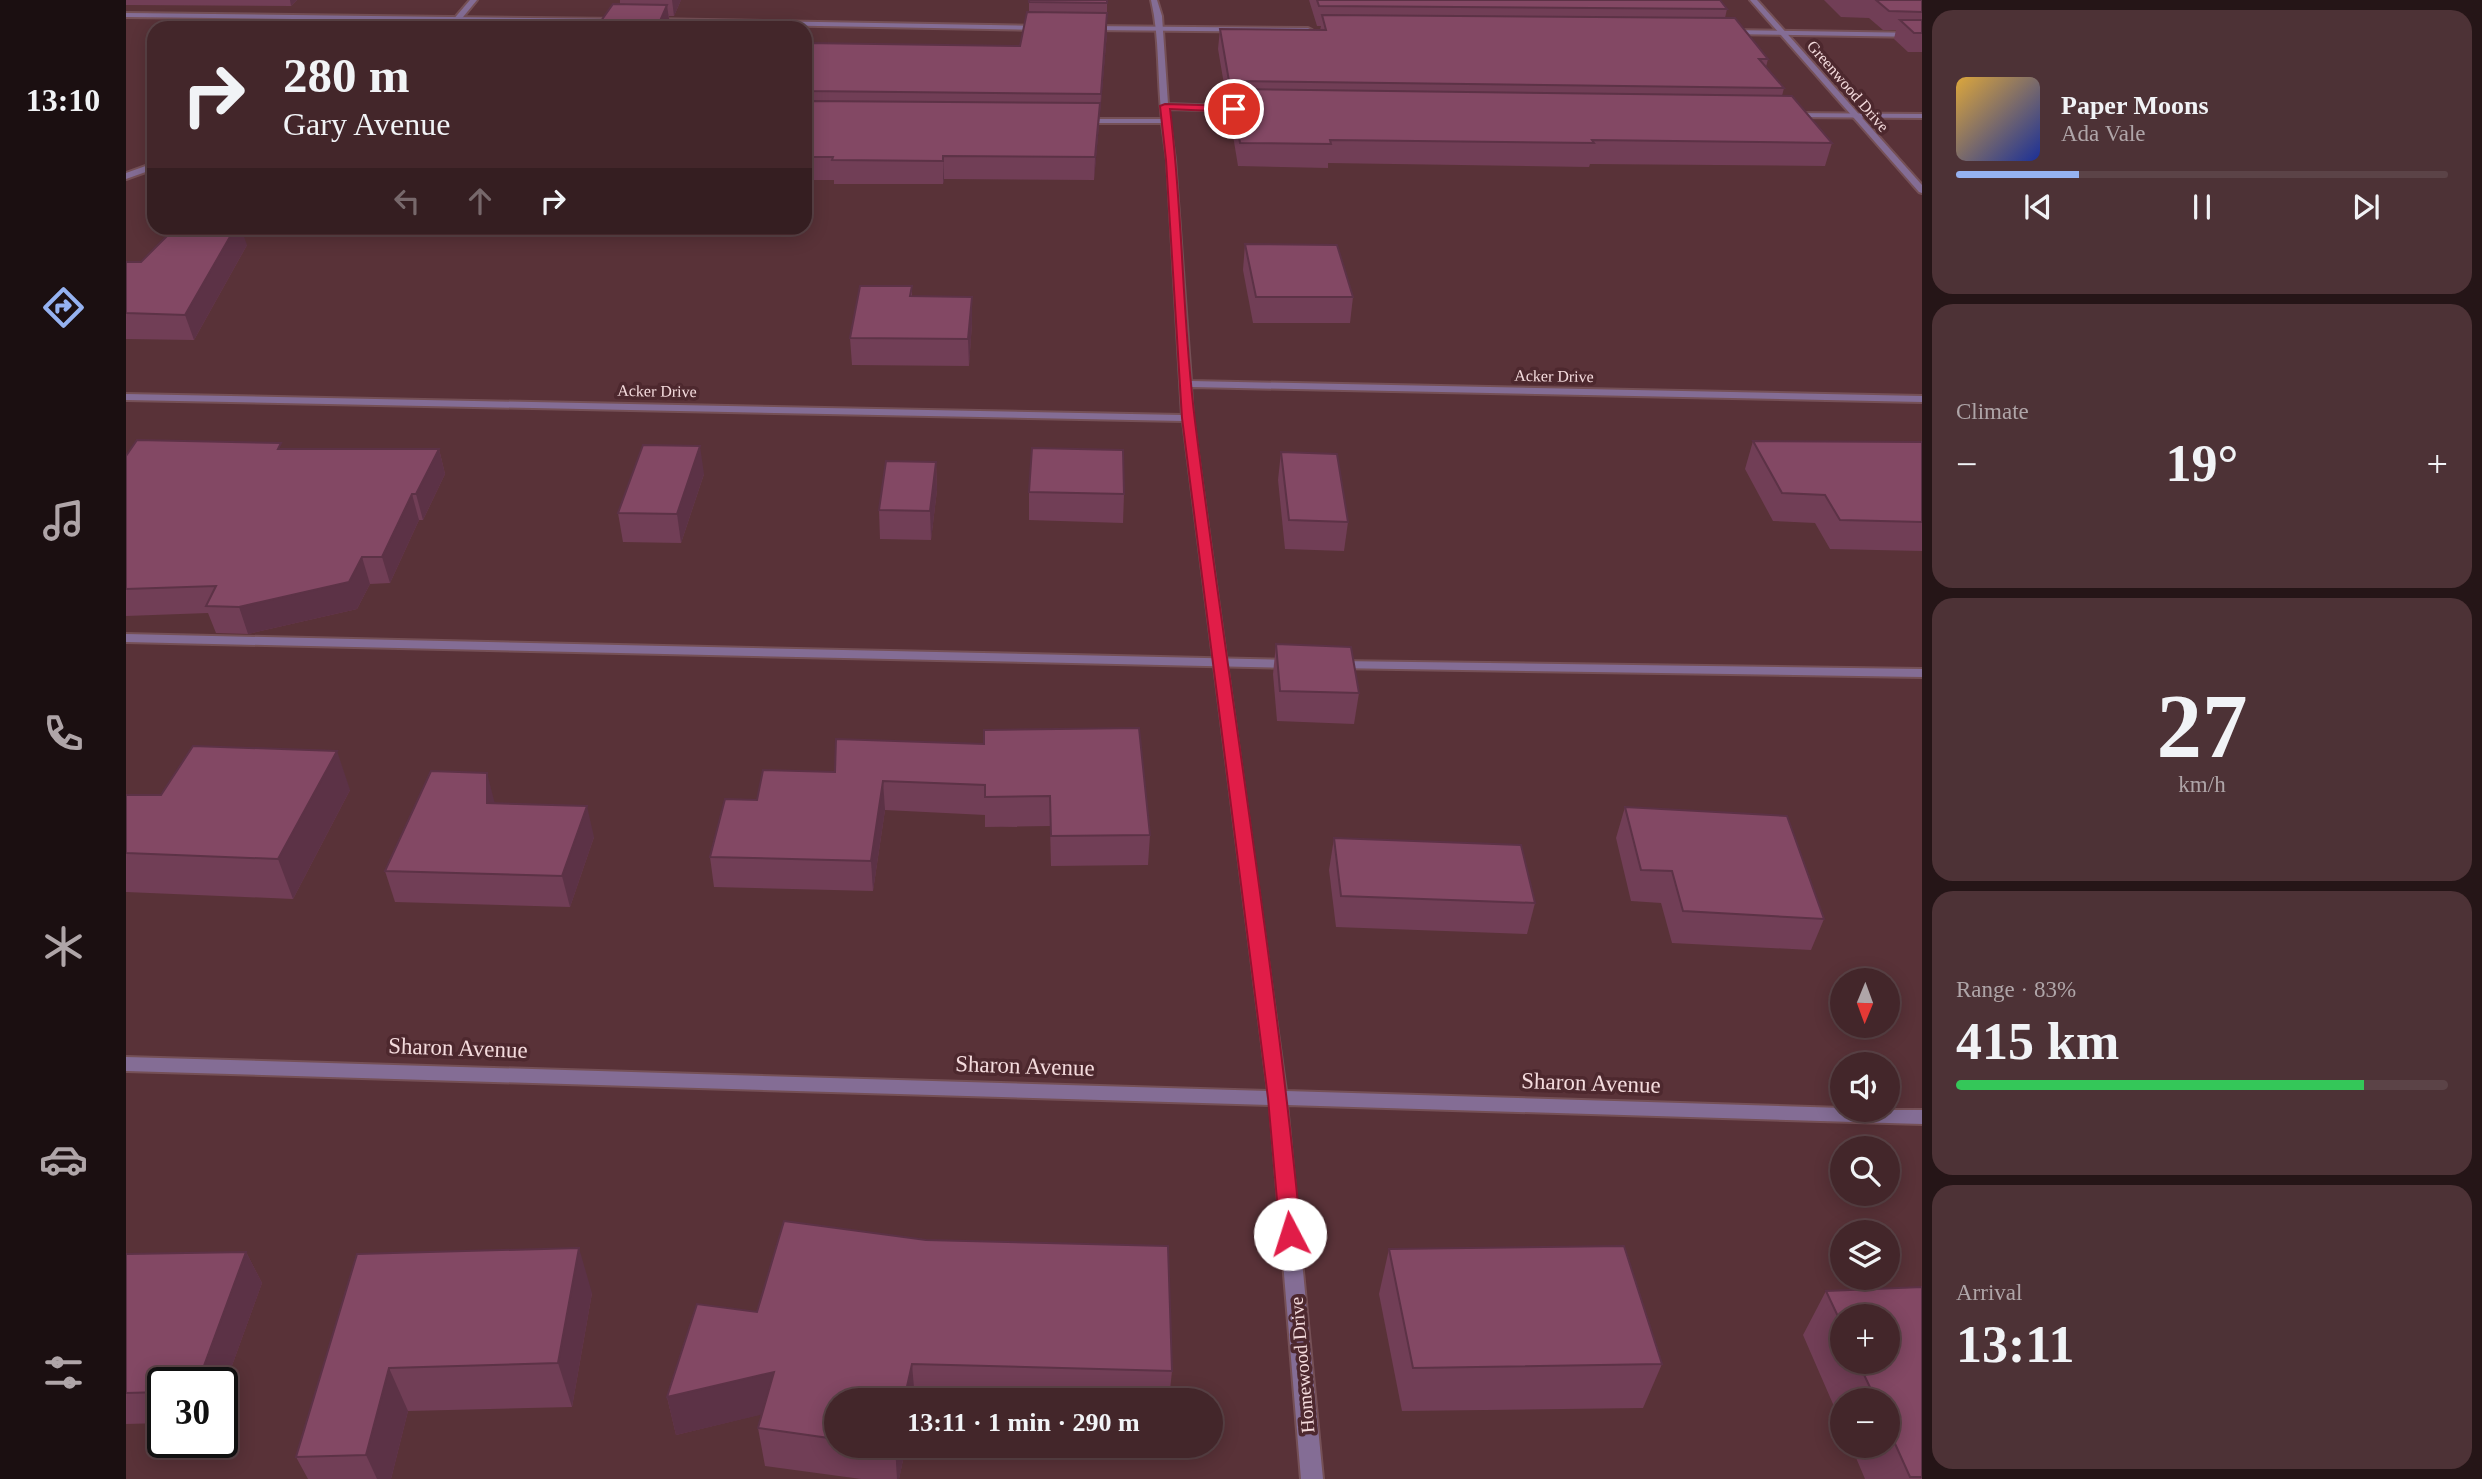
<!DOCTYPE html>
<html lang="en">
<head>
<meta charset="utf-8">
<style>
	:root { --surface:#43262a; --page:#4d3236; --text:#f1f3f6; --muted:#afa5a8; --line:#5b4347; --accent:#95b2f1 }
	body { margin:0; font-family:"Times New Roman",serif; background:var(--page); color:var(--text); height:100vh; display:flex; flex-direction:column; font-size:26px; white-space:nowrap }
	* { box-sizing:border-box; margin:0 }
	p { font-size:23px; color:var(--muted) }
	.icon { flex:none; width:38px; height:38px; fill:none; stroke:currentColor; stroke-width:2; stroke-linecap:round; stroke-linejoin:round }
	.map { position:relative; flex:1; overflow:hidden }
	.details { display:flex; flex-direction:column; gap:10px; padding:10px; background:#251517; width:560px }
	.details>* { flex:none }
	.banner { position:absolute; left:21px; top:21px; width:665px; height:214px; border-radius:21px; box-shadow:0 4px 18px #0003,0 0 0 2px var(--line); background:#43262a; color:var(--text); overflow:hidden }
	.needle { width:46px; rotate:181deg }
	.buttons { position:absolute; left:1704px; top:968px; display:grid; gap:14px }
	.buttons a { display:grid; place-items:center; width:70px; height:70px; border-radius:50%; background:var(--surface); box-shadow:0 4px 18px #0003,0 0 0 2px var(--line); font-size:35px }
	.speed { position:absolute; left:21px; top:1367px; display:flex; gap:14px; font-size:35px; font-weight:700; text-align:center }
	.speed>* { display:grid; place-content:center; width:91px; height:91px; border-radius:50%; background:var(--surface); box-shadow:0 4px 18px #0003,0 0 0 2px var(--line); line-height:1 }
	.speed .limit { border:4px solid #111; border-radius:10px; background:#fff; color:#111 }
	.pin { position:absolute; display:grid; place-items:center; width:60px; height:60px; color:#fff; margin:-30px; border:4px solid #fff; border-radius:50%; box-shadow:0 2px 7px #0007 }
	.me { position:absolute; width:77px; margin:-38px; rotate:355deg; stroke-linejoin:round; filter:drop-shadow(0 0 5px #0008) }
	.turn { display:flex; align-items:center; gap:24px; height:147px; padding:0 21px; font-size:32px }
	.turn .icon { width:91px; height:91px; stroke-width:2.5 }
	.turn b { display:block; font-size:49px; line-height:60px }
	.lanes { display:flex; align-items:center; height:66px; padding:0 21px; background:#0003; justify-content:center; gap:35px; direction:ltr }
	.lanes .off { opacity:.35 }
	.big { font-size:52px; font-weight:800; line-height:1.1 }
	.details .card { flex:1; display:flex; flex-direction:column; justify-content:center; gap:10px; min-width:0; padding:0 24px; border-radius:21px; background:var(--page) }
	.details .dial { align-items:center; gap:0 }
	.dial b { font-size:91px; line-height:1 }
	.song { display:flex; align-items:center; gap:21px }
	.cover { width:84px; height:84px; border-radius:10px; background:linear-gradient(135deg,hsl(40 70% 55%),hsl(230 70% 35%)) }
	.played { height:7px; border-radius:4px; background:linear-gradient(90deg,var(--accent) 25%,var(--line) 25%) }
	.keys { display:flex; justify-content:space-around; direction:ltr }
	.heat { display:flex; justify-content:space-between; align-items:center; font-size:38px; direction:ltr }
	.charge { height:10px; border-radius:5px; background:linear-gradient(90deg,#34c759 83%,var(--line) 0) }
	.trip { position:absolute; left:698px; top:1388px; width:399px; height:70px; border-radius:35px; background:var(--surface); box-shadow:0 4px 18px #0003,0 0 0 2px var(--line); font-weight:800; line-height:70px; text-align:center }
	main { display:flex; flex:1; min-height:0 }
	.tabs { display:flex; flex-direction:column; width:126px; justify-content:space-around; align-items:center; background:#1b0f11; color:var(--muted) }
	.tabs .icon { width:49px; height:49px }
	.tabs .selected { color:var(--accent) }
	.tabs b { font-size:32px; color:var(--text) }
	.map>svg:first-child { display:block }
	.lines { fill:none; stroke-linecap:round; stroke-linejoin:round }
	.service-casing { stroke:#755056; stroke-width:4 }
	.minor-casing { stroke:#755056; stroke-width:4 }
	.tertiary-casing { stroke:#755056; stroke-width:4 }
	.service { fill:#846d95; fill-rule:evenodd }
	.minor { fill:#846d95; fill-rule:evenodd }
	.tertiary { fill:#846d95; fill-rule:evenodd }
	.wall { fill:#713e56; fill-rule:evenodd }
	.shaded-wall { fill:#5c3246 }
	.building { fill:#834864; stroke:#5c3246; stroke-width:2 }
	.route { fill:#e11d48; stroke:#92132f; stroke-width:2 }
	.labels { text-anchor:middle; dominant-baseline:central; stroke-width:7; stroke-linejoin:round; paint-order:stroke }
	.far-street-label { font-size:16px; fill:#f4dbdd; stroke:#4d282e }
	.street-label { font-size:19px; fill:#f4dbdd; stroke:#4d282e }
	.near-street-label { font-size:23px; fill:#f4dbdd; stroke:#4d282e }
</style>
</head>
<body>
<main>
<nav class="tabs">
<b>13:10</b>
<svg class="icon selected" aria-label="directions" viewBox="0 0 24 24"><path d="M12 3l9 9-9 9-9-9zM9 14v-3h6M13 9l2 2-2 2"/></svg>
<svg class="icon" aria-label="music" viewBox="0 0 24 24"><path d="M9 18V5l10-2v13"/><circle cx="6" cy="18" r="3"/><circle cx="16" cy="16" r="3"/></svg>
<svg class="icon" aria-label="phone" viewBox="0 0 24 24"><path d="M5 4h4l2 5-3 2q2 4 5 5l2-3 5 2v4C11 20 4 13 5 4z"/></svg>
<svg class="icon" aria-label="climate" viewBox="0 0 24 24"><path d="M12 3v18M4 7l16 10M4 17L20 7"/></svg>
<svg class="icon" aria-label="car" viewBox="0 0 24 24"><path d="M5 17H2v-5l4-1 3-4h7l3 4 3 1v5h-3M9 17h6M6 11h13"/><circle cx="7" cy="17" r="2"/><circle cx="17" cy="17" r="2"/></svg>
<svg class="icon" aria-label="filters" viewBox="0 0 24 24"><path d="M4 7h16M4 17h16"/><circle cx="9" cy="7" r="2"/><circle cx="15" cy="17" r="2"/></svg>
</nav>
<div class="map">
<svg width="1796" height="1479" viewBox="0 0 1796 1479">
	<rect width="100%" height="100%" fill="#593238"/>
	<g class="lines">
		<g class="service-casing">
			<g id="service">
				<path d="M 0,13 L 493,19 L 497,21 L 493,23 L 0,17 Z"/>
				<path d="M 524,19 L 916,26 L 920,28 L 916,30 L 527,23 Z"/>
				<path d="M 961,26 L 1182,28 L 1186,30 L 1182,32 L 964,30 Z"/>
				<path d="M 1601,30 L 1796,33 L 1796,37 L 1598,34 Z"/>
				<path d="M 0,634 L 1167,660 L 1174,664 L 1167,668 L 0,642 Z"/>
				<path d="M 1212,661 L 1796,669 L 1796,677 L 1207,668 L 1205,665 L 1207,662 Z"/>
			</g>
		</g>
		<g class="minor-casing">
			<g id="minor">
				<path d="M 344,0 L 351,0 L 328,28 L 320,28 Z"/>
				<path d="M 1025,0 L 1031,0 L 1036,16 L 1042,104 L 1121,107 L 1125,109 L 1121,111 L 1042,109 L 1049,160 L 1065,381 L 1796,396 L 1796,402 L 1065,387 L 1067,418 L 1160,1091 L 1717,1108 L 1717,1110 L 1796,1110 L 1796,1124 L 1161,1105 L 1197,1479 L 1175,1479 L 1144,1105 L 0,1071 L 0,1057 L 1142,1091 L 1057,421 L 0,400 L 0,394 L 1056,415 L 1041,160 L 1036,123 L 957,123 L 953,121 L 957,119 L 1036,119 C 1031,80 1034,38 1025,0 Z"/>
				<path d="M 1660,113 L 1796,114 L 1796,118 L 1663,117 L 1659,115 Z"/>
				<path d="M 28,163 L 28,169 L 0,179 L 0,173 Z"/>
			</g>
		</g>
		<g class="tertiary-casing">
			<path id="tertiary" d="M 1624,0 L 1631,0 L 1796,185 L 1796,193 L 1793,192 Z"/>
		</g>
		<use href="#service" class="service"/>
		<use href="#minor" class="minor"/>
		<use href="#tertiary" class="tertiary"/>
	</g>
	<g class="wall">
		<path d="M 0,0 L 171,0 L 165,6 L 0,5 Z"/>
		<path d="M 494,0 L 555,0 L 548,16 L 543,16 L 544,26 L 543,28 L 470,28 L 494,4 Z"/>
		<path d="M 981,0 L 981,33 L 968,180 L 818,179 L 817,184 L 708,184 L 708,180 L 679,180 L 679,43 L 894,46 L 903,12 L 903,2 Z"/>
		<path d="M 1183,0 L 1594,0 L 1601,9 L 1599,18 L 1642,59 L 1640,67 L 1658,88 L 1656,96 L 1706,143 L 1699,166 L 1464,164 L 1463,167 L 1202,163 L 1202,168 L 1112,166 L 1103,111 L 1104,102 L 1101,102 L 1092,49 L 1094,29 L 1194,30 L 1195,26 L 1191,26 Z"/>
		<path d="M 1698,0 L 1796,0 L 1796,52 L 1782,52 L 1768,39 L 1770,30 L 1757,30 L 1743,18 L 1715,17 Z"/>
		<path d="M 1119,244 L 1227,297 L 1224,323 L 1127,323 L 1117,270 Z"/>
		<path d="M 121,245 L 68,340 L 0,339 L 0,262 L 15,262 Z"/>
		<path d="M 786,286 L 786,296 L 846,323 L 843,366 L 726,365 L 724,338 Z"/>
		<path d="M 1627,441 L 1796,442 L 1796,551 L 1704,549 L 1689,523 L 1647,521 L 1619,469 Z"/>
		<path d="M 157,449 L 313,449 L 319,474 L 297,520 L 293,520 L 264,583 L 244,584 L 231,609 L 122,634 L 90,633 L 82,613 L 0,616 L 0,456 Z"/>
		<path d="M 1155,452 L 1222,522 L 1218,551 L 1159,549 L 1152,480 Z"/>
		<path d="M 810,462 L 811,490 L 805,540 L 754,539 L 753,510 Z"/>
		<path d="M 578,474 L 555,543 L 497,542 L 492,513 Z"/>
		<path d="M 903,492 L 998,494 L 997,523 L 903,520 Z"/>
		<path d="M 1150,644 L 1233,693 L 1228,724 L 1151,721 L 1147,674 Z"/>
		<path d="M 858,744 L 1024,835 L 1022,865 L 925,866 L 924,826 L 859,827 L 859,815 L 759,810 L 747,891 L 588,887 L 584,857 L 631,800 L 709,772 Z"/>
		<path d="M 224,790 L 167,899 L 0,892 L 0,795 L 35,795 Z"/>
		<path d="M 369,803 L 468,837 L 444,907 L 269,902 L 259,871 Z"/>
		<path d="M 1499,807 L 1698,919 L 1685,950 L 1546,943 L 1535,903 L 1505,901 L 1490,838 Z"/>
		<path d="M 1208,838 L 1409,903 L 1401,934 L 1210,927 L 1203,870 Z"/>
		<path d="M 1263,1249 L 1536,1364 L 1517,1408 L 1276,1411 L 1253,1294 Z"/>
		<path d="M 120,1252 L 136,1283 L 96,1393 L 96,1382 L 37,1382 L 37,1423 L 0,1424 L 0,1254 Z"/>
		<path d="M 231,1254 L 466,1293 L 446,1407 L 282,1411 L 265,1479 L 182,1479 L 170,1457 Z"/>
		<path d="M 1796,1287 L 1796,1479 L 1739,1479 L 1725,1446 L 1762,1446 L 1762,1400 L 1717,1400 L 1717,1427 L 1677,1335 L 1700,1291 ZM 1717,1316 L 1762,1362 L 1717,1362 Z"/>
		<path d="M 571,1304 L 1046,1371 L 1043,1400 L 710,1400 L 710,1446 L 780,1446 L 773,1479 L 735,1479 L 639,1466 L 632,1428 L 636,1414 L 550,1435 L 541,1397 Z"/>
	</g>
	<g class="shaded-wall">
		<path d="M 164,0 L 171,0 L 165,6 Z"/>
		<path d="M 546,0 L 555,0 L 548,16 Z"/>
		<path d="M 541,5 L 544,26 L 543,28 L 531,28 Z"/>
		<path d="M 981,13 L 981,33 L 974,116 L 975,94 Z"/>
		<path d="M 974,103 L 973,125 L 968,180 L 969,157 Z"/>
		<path d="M 817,156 L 818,179 L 817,184 Z"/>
		<path d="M 109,228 L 115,228 L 121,245 L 68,340 L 59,315 Z"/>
		<path d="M 846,297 L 846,323 L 843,366 L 842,339 Z"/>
		<path d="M 574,446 L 578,474 L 555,543 L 551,514 Z"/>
		<path d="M 313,449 L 319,474 L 297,520 L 290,494 Z"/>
		<path d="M 810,462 L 811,490 L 805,540 L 804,511 Z"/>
		<path d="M 286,494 L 293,520 L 264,583 L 256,557 Z"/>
		<path d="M 236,557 L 244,584 L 231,609 L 122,634 L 113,607 Z"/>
		<path d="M 211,751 L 224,790 L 167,899 L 152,859 Z"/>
		<path d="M 361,773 L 369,804 L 361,803 Z"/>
		<path d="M 757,781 L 759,810 L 747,891 L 745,861 Z"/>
		<path d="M 461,806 L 468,837 L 444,907 L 436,876 Z"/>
		<path d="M 453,1248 L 466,1293 L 446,1407 L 432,1363 Z"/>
		<path d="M 120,1252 L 136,1283 L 96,1393 L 96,1382 L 72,1382 Z"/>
		<path d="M 786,1364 L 789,1400 L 778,1400 Z"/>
		<path d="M 263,1368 L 282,1411 L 265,1479 L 251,1479 L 240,1455 Z"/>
		<path d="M 648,1372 L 655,1410 L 550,1435 L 541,1397 Z"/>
		<path d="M 769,1446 L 780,1446 L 773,1479 L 771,1479 Z"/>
	</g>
	<g class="building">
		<path d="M 903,0 L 981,0 L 981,3 L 903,2 Z"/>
		<path d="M 1191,0 L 1594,0 L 1601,9 L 1193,6 Z"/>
		<path d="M 1750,0 L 1796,0 L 1796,12 L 1763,11 Z"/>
		<path d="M 487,4 L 541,5 L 531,28 L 470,28 Z"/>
		<path d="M 901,12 L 981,13 L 975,94 L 679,91 L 679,43 L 894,46 Z"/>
		<path d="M 1196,15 L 1609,18 L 1642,59 L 1633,59 L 1658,88 L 1103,81 L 1094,29 L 1200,30 Z"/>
		<path d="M 1774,20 L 1796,20 L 1796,33 L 1788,33 Z"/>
		<path d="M 1105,89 L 1666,96 L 1706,143 L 1466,140 L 1468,143 L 1204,140 L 1205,144 L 1114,143 Z"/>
		<path d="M 679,101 L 974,103 L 969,157 L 817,156 L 817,161 L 706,160 L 707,157 L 679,157 Z"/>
		<path d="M 49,228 L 109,228 L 59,315 L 0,313 L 0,262 L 15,262 Z"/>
		<path d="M 1119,244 L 1211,245 L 1227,297 L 1130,297 Z"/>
		<path d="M 734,286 L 786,286 L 784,296 L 846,297 L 842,339 L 724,338 Z"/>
		<path d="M 11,440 L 155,443 L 152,449 L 313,449 L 290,494 L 286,494 L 256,557 L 236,557 L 223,582 L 113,607 L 80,606 L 90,586 L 0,589 L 0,456 Z"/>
		<path d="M 1627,441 L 1796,442 L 1796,522 L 1714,520 L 1699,495 L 1656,493 Z"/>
		<path d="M 517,445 L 574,446 L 551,514 L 492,513 Z"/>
		<path d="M 906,448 L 997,450 L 998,494 L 903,492 Z"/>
		<path d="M 1155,452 L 1211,454 L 1222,522 L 1163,520 Z"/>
		<path d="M 760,461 L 810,462 L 804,511 L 753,510 Z"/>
		<path d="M 1150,644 L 1225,647 L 1233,693 L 1154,691 Z"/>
		<path d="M 1013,728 L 1024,835 L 925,836 L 924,796 L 859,797 L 859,785 L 757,781 L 745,861 L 584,857 L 599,799 L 631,800 L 637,770 L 709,772 L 710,739 L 858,744 L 858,730 Z"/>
		<path d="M 67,746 L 211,751 L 152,859 L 0,853 L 0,795 L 35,795 Z"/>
		<path d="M 305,771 L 361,773 L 361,803 L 461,806 L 436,876 L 259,871 Z"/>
		<path d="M 1499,807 L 1661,816 L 1698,919 L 1557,911 L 1546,871 L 1515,870 Z"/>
		<path d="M 1208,838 L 1395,845 L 1409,903 L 1215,896 Z"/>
		<path d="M 658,1221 L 800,1240 L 1042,1246 L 1046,1371 L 786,1364 L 778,1400 L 710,1400 L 710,1439 L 632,1428 L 648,1372 L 541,1397 L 571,1304 L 631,1312 Z"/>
		<path d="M 1498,1246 L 1536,1364 L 1287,1368 L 1263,1249 Z"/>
		<path d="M 453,1248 L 432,1363 L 263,1368 L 240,1455 L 170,1457 L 231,1254 Z"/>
		<path d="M 120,1252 L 72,1382 L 37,1382 L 37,1392 L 0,1393 L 0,1254 Z"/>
		<path d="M 1796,1287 L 1796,1477 L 1784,1477 L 1762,1428 L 1762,1400 L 1750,1400 L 1732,1362 L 1762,1362 L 1762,1316 L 1717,1316 L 1717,1327 L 1700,1291 Z"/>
	</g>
	<path class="route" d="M 1039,104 L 1108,106 L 1113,109 L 1108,112 L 1044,109 C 1057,213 1056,318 1069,421 C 1103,692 1149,962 1175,1234 L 1172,1240 L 1164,1243 L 1157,1240 L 1154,1234 L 1142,1098 L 1056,418 L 1040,160 L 1034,106 Z"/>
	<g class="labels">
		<g class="far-street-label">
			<text transform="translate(1722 86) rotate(49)">Greenwood Drive</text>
			<text transform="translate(1428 376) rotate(1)">Acker Drive</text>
			<text transform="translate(531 391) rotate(1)">Acker Drive</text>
		</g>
		<g class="street-label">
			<text transform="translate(1176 1365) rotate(-95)">Homewood Drive</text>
		</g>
		<g class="near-street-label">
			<text transform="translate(332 1048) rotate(2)">Sharon Avenue</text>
			<text transform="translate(899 1066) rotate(2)">Sharon Avenue</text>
			<text transform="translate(1465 1083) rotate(2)">Sharon Avenue</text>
		</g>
	</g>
</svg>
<div class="buttons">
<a><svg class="needle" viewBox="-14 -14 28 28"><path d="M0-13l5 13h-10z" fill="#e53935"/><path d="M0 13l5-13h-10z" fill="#afa5a8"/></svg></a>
<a><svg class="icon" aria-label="sound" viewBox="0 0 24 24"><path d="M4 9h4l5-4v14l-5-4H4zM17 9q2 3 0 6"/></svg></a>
<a><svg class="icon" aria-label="search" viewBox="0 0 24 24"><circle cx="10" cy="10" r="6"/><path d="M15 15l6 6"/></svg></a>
<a><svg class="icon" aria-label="layers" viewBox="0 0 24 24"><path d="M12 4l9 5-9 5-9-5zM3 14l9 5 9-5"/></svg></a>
<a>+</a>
<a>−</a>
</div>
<div class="speed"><div class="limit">30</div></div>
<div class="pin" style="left:1108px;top:109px;background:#d93025"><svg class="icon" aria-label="arrive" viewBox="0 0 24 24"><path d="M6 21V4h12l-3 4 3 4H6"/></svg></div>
<svg class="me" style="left:1164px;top:1234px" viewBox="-20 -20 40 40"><circle r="19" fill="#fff"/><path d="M0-13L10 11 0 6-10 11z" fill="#e11d48"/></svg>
<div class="trip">13:11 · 1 min · 290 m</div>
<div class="banner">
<div class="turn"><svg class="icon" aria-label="right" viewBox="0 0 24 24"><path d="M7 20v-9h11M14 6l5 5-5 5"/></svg><div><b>280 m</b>Gary Avenue</div></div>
<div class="lanes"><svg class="icon off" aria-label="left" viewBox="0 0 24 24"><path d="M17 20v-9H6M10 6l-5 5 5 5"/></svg><svg class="icon off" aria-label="ahead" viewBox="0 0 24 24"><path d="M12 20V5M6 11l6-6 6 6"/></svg><svg class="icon" aria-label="right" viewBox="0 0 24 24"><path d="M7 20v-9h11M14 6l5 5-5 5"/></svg></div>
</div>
</div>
<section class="details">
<div class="card">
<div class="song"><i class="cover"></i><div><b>Paper Moons</b><p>Ada Vale</p></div></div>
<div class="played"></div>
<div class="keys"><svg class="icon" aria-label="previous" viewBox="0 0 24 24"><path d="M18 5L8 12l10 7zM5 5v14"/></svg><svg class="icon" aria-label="pause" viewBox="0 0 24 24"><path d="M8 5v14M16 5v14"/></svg><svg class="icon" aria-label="next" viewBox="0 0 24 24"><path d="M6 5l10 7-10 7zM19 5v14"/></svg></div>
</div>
<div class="card"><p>Climate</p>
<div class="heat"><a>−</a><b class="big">19°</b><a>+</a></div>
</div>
<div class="card dial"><b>27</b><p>km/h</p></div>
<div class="card"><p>Range · 83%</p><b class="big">415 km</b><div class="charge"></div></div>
<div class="card"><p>Arrival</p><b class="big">13:11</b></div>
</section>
</main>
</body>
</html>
